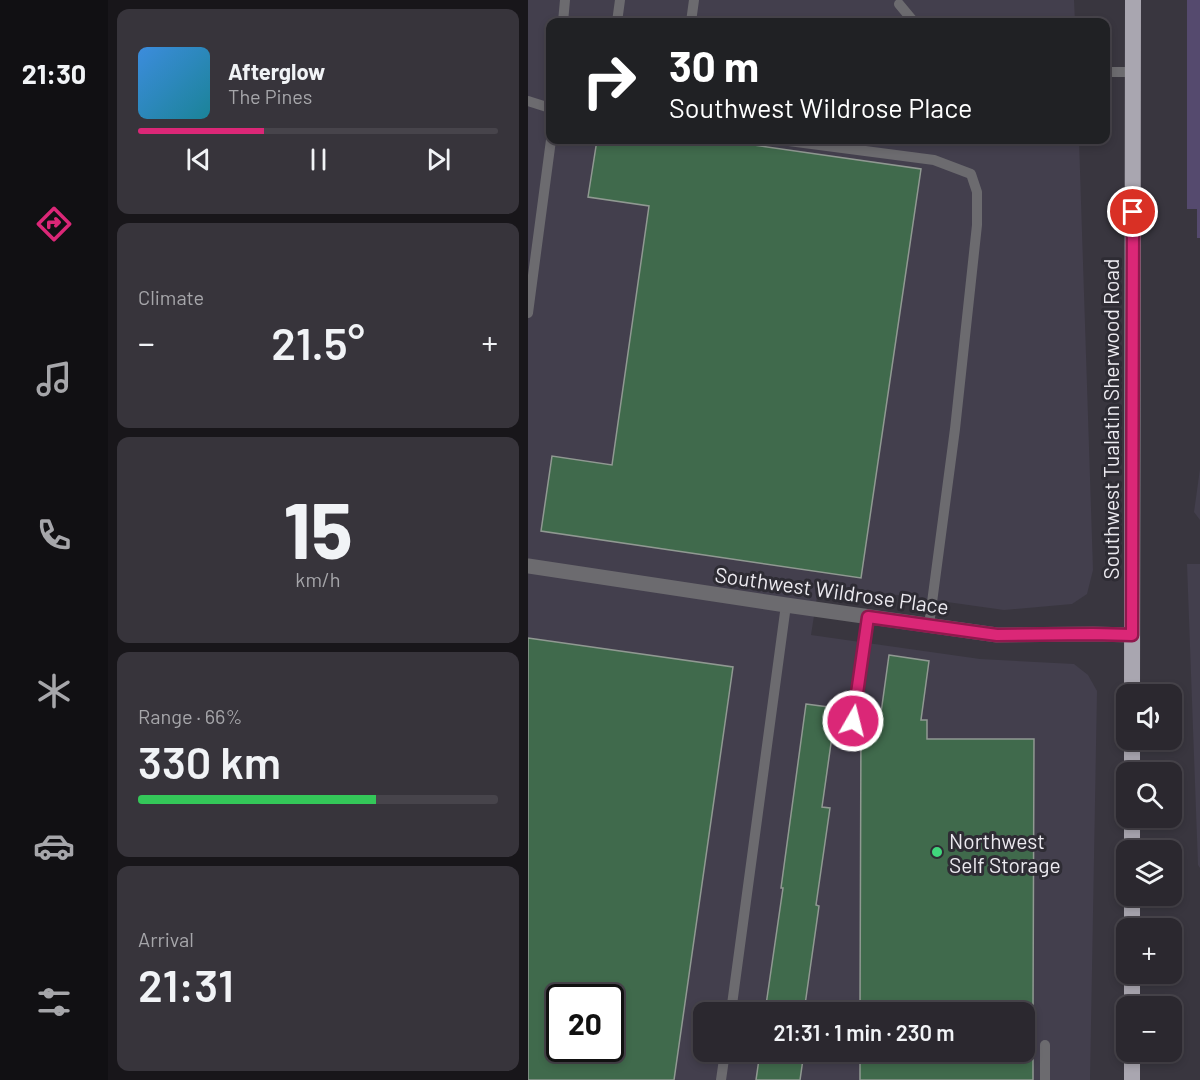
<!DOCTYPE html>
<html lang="en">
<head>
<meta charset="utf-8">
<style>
	:root { --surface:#2b282f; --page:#37343b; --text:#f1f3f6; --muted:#a6a6aa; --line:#47444b; --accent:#db2777 }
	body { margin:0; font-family:Barlow,sans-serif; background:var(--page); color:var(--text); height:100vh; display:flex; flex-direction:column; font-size:22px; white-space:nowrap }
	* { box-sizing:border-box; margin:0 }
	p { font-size:20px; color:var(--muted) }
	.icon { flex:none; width:33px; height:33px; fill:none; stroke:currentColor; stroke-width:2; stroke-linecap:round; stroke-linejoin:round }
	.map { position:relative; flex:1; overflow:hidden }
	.drawer { display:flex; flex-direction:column; gap:9px; padding:9px; background:#18161a; width:420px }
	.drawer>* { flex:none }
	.hud { position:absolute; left:18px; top:18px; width:564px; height:126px; border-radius:12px; box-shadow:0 3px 9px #0003,0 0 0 2px var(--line); background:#202124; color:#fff; overflow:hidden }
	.controls { position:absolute; left:588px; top:684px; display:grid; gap:12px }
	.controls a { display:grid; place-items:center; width:66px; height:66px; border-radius:12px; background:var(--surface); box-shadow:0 3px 9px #0003,0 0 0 2px var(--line); font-size:30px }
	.speed { position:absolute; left:18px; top:984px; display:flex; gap:12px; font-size:30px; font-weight:700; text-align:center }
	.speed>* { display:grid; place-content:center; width:78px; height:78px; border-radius:50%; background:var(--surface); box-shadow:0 3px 9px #0003,0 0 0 2px var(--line); line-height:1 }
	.speed .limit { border:3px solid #111; border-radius:9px; background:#fff; color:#111 }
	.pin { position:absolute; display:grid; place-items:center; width:51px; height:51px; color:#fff; margin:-26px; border:3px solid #fff; border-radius:50%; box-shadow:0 2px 6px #0007 }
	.me { position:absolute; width:66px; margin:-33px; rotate:8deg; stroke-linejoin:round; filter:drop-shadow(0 0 4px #0008) }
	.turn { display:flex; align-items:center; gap:21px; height:126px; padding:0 24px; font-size:27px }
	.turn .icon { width:78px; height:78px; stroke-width:2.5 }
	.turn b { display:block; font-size:42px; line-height:51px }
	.big { font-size:45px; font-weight:600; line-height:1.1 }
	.drawer .widget { flex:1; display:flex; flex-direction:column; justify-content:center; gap:9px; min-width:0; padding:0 21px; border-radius:12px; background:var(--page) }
	.drawer .dial { align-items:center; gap:0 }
	.dial b { font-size:78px; line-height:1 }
	.song { display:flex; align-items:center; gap:18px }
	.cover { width:72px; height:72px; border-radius:9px; background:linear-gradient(135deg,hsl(210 70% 55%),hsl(190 70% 35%)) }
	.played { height:6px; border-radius:3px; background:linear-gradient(90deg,var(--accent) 35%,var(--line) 35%) }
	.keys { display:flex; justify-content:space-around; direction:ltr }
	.heat { display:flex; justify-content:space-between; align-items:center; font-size:33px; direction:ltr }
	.charge { height:9px; border-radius:4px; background:linear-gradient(90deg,#34c759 66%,var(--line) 0) }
	.trip { position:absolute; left:165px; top:1002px; width:342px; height:60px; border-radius:12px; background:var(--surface); box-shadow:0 3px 9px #0003,0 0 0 2px var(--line); font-weight:600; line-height:60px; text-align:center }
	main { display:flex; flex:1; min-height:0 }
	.dock { display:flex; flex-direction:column; width:108px; justify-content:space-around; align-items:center; background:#111013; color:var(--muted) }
	.dock .icon { width:42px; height:42px }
	.dock .current { color:var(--accent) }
	.dock b { font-size:27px; color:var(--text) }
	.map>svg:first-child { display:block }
	.built { fill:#433f4d; fill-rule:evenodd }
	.green { fill:#554a6e }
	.building { fill:#406a4c; stroke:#909992; stroke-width:1.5; fill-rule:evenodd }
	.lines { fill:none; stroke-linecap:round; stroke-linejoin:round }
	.service { stroke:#6c6b6f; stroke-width:10 }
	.minor { stroke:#6c6b6f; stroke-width:15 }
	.trunk { stroke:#a9a6b0; stroke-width:16 }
	.route-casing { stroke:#8e194d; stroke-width:15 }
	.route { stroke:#db2777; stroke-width:10 }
	.poi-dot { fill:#40d77c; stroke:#2e2c34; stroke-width:2 }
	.labels { text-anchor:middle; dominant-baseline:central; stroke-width:6; stroke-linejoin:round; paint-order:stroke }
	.street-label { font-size:21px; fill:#eceaf0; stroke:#2e2c34 }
	.poi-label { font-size:21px; fill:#eceaf0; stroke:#2e2c34; text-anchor:start }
</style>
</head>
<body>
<main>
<nav class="dock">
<b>21:30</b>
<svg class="icon current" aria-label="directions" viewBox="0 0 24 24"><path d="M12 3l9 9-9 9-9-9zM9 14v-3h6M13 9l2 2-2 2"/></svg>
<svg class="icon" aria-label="music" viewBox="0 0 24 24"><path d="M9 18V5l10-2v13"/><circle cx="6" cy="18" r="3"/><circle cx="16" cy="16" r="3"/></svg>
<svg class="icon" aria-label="phone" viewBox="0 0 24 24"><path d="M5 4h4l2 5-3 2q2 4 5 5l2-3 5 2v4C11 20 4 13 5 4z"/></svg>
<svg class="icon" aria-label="climate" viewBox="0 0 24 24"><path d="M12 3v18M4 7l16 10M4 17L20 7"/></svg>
<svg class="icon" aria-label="car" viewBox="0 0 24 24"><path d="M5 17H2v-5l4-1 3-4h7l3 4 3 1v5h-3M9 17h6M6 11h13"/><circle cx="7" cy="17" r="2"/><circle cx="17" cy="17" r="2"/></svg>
<svg class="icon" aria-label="filters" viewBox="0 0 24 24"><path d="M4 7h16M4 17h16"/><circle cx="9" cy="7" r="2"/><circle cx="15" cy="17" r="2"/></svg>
</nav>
<section class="drawer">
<div class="widget">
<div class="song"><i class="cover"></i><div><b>Afterglow</b><p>The Pines</p></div></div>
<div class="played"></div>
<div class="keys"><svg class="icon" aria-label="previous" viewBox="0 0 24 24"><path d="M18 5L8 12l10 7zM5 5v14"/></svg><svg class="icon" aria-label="pause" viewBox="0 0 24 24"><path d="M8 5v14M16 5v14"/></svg><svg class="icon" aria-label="next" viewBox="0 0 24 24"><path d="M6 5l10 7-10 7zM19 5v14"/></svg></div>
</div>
<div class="widget"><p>Climate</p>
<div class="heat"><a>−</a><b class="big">21.5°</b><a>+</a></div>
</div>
<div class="widget dial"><b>15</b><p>km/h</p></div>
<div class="widget"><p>Range · 66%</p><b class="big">330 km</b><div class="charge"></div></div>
<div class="widget"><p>Arrival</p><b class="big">21:31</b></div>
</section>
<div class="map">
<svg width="672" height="1080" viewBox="0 0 672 1080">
	<rect width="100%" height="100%" fill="#39363f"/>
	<g class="built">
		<path d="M 0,0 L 546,0 L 547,22 L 22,22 L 22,140 L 551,140 L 565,570 L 559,594 L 544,604 L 476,610 L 291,584 L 283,635 L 452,659 L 546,664 L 560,675 L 569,691 L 562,1080 L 0,1080 ZM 32,998 L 82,998 L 82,1048 L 32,1048 ZM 176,1012 L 496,1012 L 496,1052 L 176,1052 Z"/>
		<path d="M 672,469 L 672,520 L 666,512 Z"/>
		<path d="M 659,564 L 672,564 L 672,868 L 670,865 Z"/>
	</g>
	<path class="green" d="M 659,0 L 672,0 L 672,238 L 669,238 L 669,209 L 659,209 Z"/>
	<g class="building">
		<path d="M 69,140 L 191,140 L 393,169 L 333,578 L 13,531 L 24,456 L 84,465 L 121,206 L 60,197 Z"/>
		<path d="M 0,638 L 205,667 L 146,1080 L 0,1080 ZM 32,998 L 82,998 L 82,1048 L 32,1048 Z"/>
		<path d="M 361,655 L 401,661 L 393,720 L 399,720 L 399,739 L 506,739 L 505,1012 L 332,1012 L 333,720 L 352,720 Z"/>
		<path d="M 278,704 L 308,708 L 294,807 L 302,808 L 288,905 L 291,906 L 276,1012 L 237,1012 L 255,888 L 253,888 Z"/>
		<path d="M 232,1052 L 276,1052 L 272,1080 L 228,1080 Z"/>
		<rect x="332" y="1052" width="173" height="28"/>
	</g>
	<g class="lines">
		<g class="service">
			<path d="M 371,4 L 386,22"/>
			<path d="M 35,22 L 37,0"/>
			<path d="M 89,22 L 92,0"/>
			<path d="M 163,22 L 166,0"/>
			<path d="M 578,72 L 605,72"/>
			<path d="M 0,101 L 22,108"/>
			<path d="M 253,140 L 406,160 L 443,174 L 449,192 L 449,225 L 427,429 L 401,625"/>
			<path d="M 0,313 L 23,140"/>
			<path d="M 325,721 L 340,617"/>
			<path d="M 203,1012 L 258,605"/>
			<path d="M 193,1080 L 197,1052"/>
			<path d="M 517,1080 L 517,1045"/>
		</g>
		<path class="minor" d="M 0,566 L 258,605 L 469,635 L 565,634 L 604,635"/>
		<g class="trunk">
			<path d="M 604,694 L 605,0"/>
			<path d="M 604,740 L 604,772"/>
			<path d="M 604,818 L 604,850"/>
			<path d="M 604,896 L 604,928"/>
			<path d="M 604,974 L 604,1006"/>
			<path d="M 604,1052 L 604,1080"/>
		</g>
	</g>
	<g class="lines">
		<g class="route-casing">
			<path id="route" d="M 325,721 L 340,617 L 469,635 L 565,634 L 604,635 L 605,212"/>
		</g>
		<use href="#route" class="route"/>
	</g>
	<circle class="poi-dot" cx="409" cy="852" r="6"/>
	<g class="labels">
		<g class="street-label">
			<text transform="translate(582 419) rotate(-90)">Southwest Tualatin Sherwood Road</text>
			<text transform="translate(304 590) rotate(8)">Southwest Wildrose Place</text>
		</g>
		<g class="poi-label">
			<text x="421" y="840">Northwest<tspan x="421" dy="24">Self Storage</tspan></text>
		</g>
	</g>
</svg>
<div class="controls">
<a><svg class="icon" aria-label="sound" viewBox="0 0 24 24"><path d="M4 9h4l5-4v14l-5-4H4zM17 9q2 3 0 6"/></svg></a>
<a><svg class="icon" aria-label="search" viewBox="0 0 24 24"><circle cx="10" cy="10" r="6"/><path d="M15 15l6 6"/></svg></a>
<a><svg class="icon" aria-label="layers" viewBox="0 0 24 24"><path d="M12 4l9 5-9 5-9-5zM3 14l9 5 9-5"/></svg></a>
<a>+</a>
<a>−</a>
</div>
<div class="speed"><div class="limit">20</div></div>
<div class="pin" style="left:605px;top:212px;background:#d93025"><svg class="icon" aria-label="arrive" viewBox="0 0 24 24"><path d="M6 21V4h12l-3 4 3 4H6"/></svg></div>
<svg class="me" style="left:325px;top:721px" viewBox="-20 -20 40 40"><circle r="17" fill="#db2777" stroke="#fff" stroke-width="3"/><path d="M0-11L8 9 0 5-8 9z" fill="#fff"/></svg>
<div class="trip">21:31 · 1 min · 230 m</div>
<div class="hud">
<div class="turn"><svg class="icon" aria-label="right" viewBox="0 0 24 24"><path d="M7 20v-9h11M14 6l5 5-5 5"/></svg><div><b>30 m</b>Southwest Wildrose Place</div></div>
</div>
</div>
</main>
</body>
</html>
